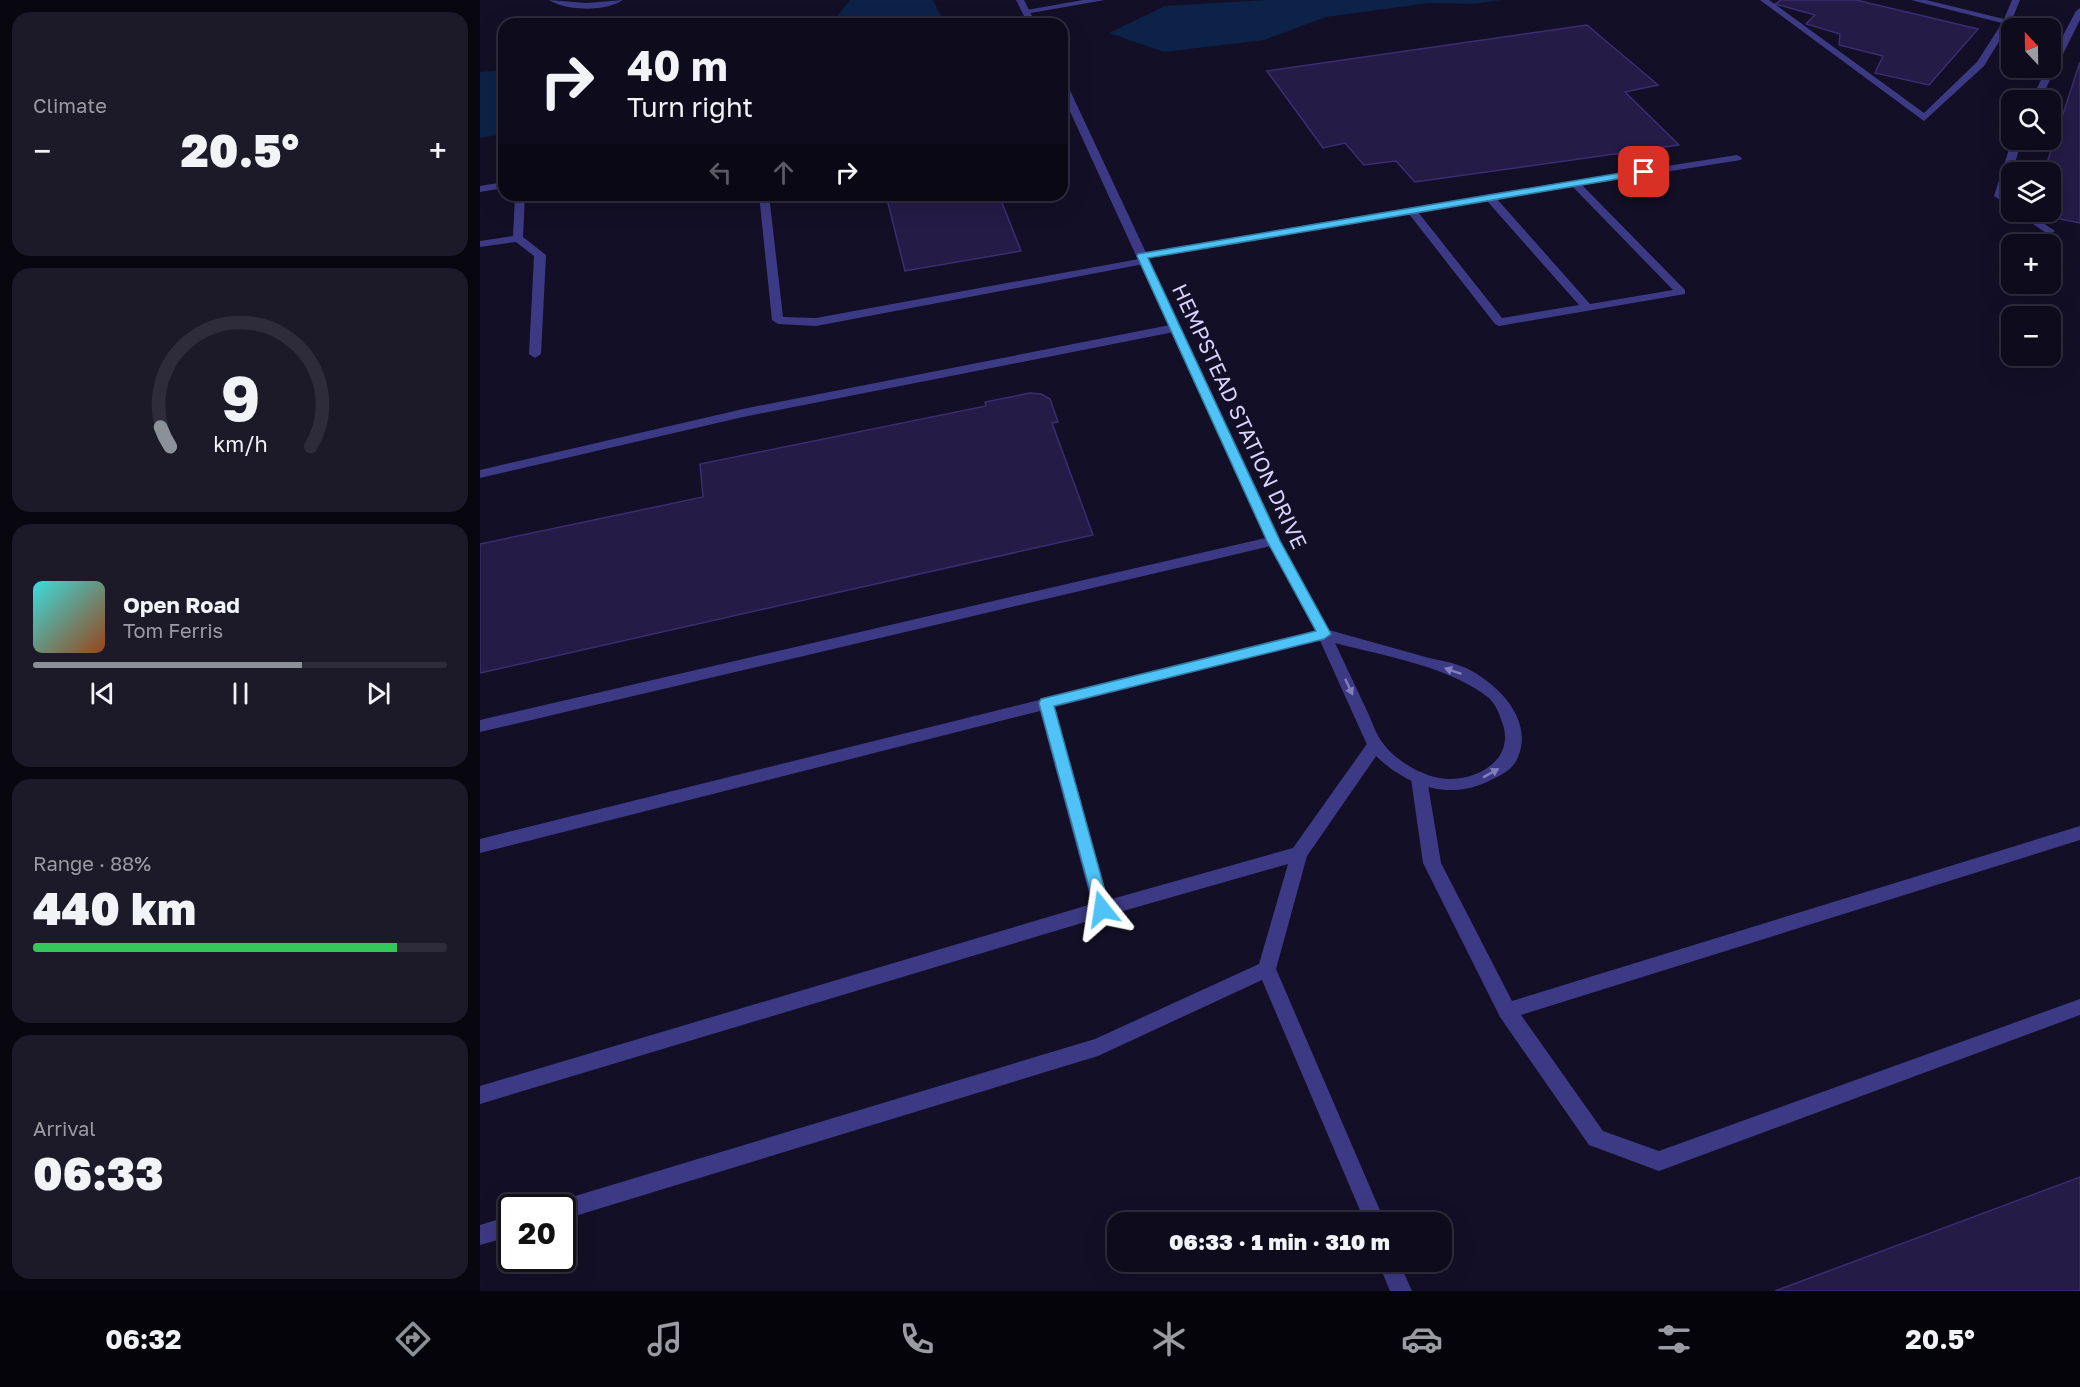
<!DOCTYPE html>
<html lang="en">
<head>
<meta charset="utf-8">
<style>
	:root { --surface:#0e0b1c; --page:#1c1929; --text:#f1f3f6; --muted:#9b9ba3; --line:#2e2b3b; --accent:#8c9099 }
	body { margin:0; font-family:"Golos Text",sans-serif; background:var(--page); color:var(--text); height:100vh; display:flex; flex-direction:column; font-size:22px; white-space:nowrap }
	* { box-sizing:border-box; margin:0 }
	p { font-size:20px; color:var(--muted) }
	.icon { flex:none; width:33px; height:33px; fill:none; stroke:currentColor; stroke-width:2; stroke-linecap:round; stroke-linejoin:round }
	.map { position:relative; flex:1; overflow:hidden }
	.side { display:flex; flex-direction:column; gap:12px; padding:12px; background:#08060f; width:480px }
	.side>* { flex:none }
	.banner { position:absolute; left:18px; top:18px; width:570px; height:183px; border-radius:18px; box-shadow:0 6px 24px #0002,0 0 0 2px var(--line); background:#0e0b1c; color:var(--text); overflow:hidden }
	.needle { width:39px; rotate:338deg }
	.buttons { position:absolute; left:1521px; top:18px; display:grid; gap:12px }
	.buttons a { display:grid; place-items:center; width:60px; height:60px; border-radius:12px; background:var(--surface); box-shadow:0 6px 24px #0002,0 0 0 2px var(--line); font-size:30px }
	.speed { position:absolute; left:18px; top:1194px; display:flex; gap:12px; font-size:30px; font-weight:700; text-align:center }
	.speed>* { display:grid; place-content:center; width:78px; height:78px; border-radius:50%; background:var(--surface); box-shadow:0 6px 24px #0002,0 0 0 2px var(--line); line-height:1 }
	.speed .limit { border:3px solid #111; border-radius:9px; background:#fff; color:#111 }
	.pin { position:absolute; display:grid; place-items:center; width:51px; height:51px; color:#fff; margin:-26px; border-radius:12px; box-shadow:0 3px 9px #0006 }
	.me { position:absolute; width:66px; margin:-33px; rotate:345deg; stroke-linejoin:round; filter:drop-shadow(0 0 4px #0008) }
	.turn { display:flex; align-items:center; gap:21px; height:126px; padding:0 30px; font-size:27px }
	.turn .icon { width:78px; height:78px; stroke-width:2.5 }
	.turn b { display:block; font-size:42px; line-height:51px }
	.lanes { display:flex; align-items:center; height:57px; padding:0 30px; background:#0003; justify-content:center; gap:30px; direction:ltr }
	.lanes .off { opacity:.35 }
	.big { font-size:45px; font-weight:800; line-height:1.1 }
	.side .card { flex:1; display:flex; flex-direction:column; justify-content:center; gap:9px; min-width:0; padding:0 21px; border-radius:18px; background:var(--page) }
	.side .dial { align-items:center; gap:0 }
	.dial svg { height:156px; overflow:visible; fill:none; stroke:var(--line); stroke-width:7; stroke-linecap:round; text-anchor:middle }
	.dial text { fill:var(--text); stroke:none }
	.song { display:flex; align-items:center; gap:18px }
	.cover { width:72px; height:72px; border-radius:9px; background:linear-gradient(135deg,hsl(180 70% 55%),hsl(20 70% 35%)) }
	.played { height:6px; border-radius:3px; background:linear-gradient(90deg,var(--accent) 65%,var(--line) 65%) }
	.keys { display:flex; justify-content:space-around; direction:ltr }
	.heat { display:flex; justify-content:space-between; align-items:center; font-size:33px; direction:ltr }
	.charge { height:9px; border-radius:4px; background:linear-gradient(90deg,#34c759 88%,var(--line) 0) }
	.trip { position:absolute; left:627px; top:1212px; width:345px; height:60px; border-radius:18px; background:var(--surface); box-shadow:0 6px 24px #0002,0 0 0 2px var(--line); font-weight:800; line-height:60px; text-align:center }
	.dock { display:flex; height:96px; justify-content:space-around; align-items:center; background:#06040b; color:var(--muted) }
	.dock .icon { width:42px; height:42px }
	.dock .selected { color:var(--accent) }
	.dock b { font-size:27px; color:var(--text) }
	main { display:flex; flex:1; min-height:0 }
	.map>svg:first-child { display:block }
	.water { fill:#0c2248 }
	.building { fill:#241b47; stroke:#3b2d73; stroke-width:1.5 }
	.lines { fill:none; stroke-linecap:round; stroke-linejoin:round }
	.service { fill:#3d3a85; fill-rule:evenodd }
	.minor { fill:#3d3a85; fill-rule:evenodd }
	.oneway { fill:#837fbc }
	.route { fill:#4fc3f7; stroke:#337fa1; stroke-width:1.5 }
	.labels { text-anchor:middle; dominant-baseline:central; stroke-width:6; stroke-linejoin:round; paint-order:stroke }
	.street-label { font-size:21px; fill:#d9d4ff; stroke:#130f26 }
</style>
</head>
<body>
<main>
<section class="side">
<div class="card"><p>Climate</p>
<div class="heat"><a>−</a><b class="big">20.5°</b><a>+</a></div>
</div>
<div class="card dial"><svg viewBox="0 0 100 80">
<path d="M14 69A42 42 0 1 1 86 69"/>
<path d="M14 69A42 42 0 0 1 9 59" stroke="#8c9099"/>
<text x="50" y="56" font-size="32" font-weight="700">9</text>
<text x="50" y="72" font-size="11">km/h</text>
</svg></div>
<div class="card">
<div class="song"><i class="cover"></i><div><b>Open Road</b><p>Tom Ferris</p></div></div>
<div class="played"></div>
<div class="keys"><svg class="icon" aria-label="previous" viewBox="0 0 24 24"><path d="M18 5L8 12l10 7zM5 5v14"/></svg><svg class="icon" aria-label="pause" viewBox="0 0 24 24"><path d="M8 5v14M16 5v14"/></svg><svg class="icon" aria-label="next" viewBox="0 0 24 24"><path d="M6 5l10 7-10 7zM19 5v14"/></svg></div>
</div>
<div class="card"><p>Range · 88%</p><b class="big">440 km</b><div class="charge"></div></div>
<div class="card"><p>Arrival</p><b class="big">06:33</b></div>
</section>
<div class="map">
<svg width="1600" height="1291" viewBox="0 0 1600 1291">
	<rect width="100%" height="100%" fill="#130f26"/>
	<g class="water">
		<path d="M 370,0 L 453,0 L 465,24 L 351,24 Z"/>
		<path d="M 786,0 L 1022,0 L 992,4 L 949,3 L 846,17 L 784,40 L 684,52 L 629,33 L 685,6 Z"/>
		<path d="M 24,70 L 24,134 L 0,138 L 0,72 Z"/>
	</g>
	<g class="building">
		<path d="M 1301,0 L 1376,0 L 1498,29 L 1449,85 L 1395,73 L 1403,56 L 1359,45 L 1360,34 L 1326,24 L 1335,15 L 1295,4 Z"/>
		<path d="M 1107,25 L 1178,85 L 1145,92 L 1199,145 L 935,182 L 916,161 L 884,165 L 865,143 L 843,148 L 787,71 Z"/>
		<path d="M 1600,62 L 1600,223 L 1551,213 L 1570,212 L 1570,172 L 1564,172 Z"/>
		<path d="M 406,195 L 519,195 L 541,251 L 425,271 Z"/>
		<path d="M 550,393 L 561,394 L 570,399 L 578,422 L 572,423 L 613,535 L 0,673 L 0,544 L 223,497 L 220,464 L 506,406 L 505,402 Z"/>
		<path d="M 1600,1177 L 1600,1291 L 1295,1291 Z"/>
	</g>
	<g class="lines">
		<g class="service">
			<path d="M 69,0 L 106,3 L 143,0 C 126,12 86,11 69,0 Z"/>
			<path d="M 603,0 L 625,0 L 545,14 L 541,11 Z"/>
			<path d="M 1280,0 L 1289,0 L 1444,113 L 1497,62 L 1522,23 L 1431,0 L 1446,0 L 1524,19 L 1532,0 L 1540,0 L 1531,22 L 1504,66 L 1444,121 Z"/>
			<path d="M 1600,8 L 1600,20 L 1560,100 L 1551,100 L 1567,68 L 1570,68 L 1570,60 L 1596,11 Z"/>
			<path d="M 1532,140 L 1542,140 L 1525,195 L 1532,200 L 1532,208 L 1514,196 Z"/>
			<path d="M 1257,155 L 1262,158 L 1261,160 L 1102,185 L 1205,290 L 1205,294 L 1019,326 L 1015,324 L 929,214 L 667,258 L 670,261 L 664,264 L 336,326 L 298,324 L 292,320 L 279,195 L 289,195 L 303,317 L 336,318 L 659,259 L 656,256 L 662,253 L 1009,194 ZM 1092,186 L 1193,290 L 1110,304 L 1017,199 ZM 1007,201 L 1099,305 L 1022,318 L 938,212 Z"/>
			<path d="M 35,195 L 45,195 L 43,237 L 66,255 L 61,354 L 55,358 L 49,354 L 54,256 L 36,242 L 0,247 L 0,241 L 33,236 Z"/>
			<path d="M 1536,212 L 1547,212 L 1575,231 L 1570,234 L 1566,233 Z"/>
			<path d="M 695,324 L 699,325 L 699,331 L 263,417 L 0,478 L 0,470 L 263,409 Z"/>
			<path d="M 794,536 L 801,541 L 799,544 L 0,732 L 0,720 Z"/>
			<path d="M 844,629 L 849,630 L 851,634 L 849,638 L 575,707 L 628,900 L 813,848 L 889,741 L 895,739 L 901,741 L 903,745 L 901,749 L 827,856 L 796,969 L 905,1222 L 885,1222 L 782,980 L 618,1056 L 82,1220 L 82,1208 L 73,1208 L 75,1203 L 82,1200 L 615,1039 L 779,964 L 808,864 L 622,917 L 0,1104 L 0,1086 L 612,904 L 560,711 L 0,853 L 0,839 Z"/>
			<path d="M 939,772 L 945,774 L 947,779 L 961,863 L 1032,1001 L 1600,826 L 1600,840 L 1041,1015 L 1123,1131 L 1179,1151 L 1600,999 L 1600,1015 L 1179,1171 L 1109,1145 L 1020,1017 L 943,863 L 931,779 L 933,774 Z"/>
			<path d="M 32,1215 L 32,1236 L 0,1245 L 0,1225 Z"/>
			<path d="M 898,1262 L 919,1262 L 932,1291 L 910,1291 Z"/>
		</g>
		<g class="minor">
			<path d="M 536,0 L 544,0 L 556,24 L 548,24 Z"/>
			<path d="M 582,81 L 587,84 L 801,541 L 849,630 C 880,639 911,647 942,656 C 956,660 973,662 986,668 C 1017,683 1054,719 1038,757 C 1034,769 1021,775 1011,780 C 966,803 922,784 889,749 L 837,634 L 787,541 L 582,94 ZM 855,643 C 904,656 969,666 1009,698 C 1016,705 1019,713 1022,722 C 1037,761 993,784 959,778 C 938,774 914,759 902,742 C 896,734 892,722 888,713 C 877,690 866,666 855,643 Z"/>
			<path d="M 24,182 L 24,188 L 0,192 L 0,186 Z"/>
		</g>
	</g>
	<defs><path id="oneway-solid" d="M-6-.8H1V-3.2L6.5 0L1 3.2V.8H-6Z" transform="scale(1.5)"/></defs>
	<g class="oneway">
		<use href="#oneway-solid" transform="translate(973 671) rotate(-161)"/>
		<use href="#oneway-solid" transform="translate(869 687) rotate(65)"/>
		<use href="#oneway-solid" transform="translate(1011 773) rotate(-29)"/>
	</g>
	<path class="route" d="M 1164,169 L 1169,172 L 1167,174 L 668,258 L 800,541 L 851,634 L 844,639 L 574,706 L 630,909 L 627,913 L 622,915 L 616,913 L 559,703 L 561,699 L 836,631 L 787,541 L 657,256 L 658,254 Z"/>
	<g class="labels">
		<g class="street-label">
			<text transform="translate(760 416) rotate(65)">HEMPSTEAD STATION DRIVE</text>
		</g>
	</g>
</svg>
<div class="buttons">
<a><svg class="needle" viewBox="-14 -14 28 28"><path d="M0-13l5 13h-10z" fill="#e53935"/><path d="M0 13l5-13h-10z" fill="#9b9ba3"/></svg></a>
<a><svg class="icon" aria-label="search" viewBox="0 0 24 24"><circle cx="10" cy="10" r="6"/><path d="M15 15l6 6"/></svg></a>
<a><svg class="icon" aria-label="layers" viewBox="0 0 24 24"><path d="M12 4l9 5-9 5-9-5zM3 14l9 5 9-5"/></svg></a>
<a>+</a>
<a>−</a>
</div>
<div class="speed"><div class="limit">20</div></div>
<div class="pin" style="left:1164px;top:172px;background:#d93025"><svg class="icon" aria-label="arrive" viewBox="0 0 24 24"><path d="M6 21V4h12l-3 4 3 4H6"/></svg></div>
<svg class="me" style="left:622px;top:909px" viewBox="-20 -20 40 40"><path d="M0-17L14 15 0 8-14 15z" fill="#4fc3f7" stroke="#fff" stroke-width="4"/></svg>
<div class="trip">06:33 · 1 min · 310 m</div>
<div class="banner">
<div class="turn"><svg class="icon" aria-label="right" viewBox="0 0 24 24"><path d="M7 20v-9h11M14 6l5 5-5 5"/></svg><div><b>40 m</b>Turn right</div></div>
<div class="lanes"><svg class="icon off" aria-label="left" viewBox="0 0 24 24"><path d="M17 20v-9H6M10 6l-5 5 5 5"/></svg><svg class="icon off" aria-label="ahead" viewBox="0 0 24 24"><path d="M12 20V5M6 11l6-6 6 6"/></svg><svg class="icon" aria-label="right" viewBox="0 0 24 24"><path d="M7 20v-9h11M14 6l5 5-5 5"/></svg></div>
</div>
</div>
</main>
<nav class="dock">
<b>06:32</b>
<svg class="icon selected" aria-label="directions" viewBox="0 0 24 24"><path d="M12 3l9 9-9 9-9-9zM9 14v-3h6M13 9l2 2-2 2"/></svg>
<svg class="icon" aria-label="music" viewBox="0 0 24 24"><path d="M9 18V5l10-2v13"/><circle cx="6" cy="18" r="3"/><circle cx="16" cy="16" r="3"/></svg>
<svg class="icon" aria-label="phone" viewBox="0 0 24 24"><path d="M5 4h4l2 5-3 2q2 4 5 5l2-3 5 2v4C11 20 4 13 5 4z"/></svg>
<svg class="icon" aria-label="climate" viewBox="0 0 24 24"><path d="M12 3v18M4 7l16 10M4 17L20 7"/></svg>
<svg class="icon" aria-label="car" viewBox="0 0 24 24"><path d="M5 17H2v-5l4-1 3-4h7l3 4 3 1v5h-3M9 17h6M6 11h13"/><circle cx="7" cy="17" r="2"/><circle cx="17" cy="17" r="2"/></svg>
<svg class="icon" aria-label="filters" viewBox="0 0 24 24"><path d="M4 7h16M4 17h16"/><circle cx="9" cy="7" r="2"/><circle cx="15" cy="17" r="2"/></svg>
<b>20.5°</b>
</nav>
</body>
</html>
